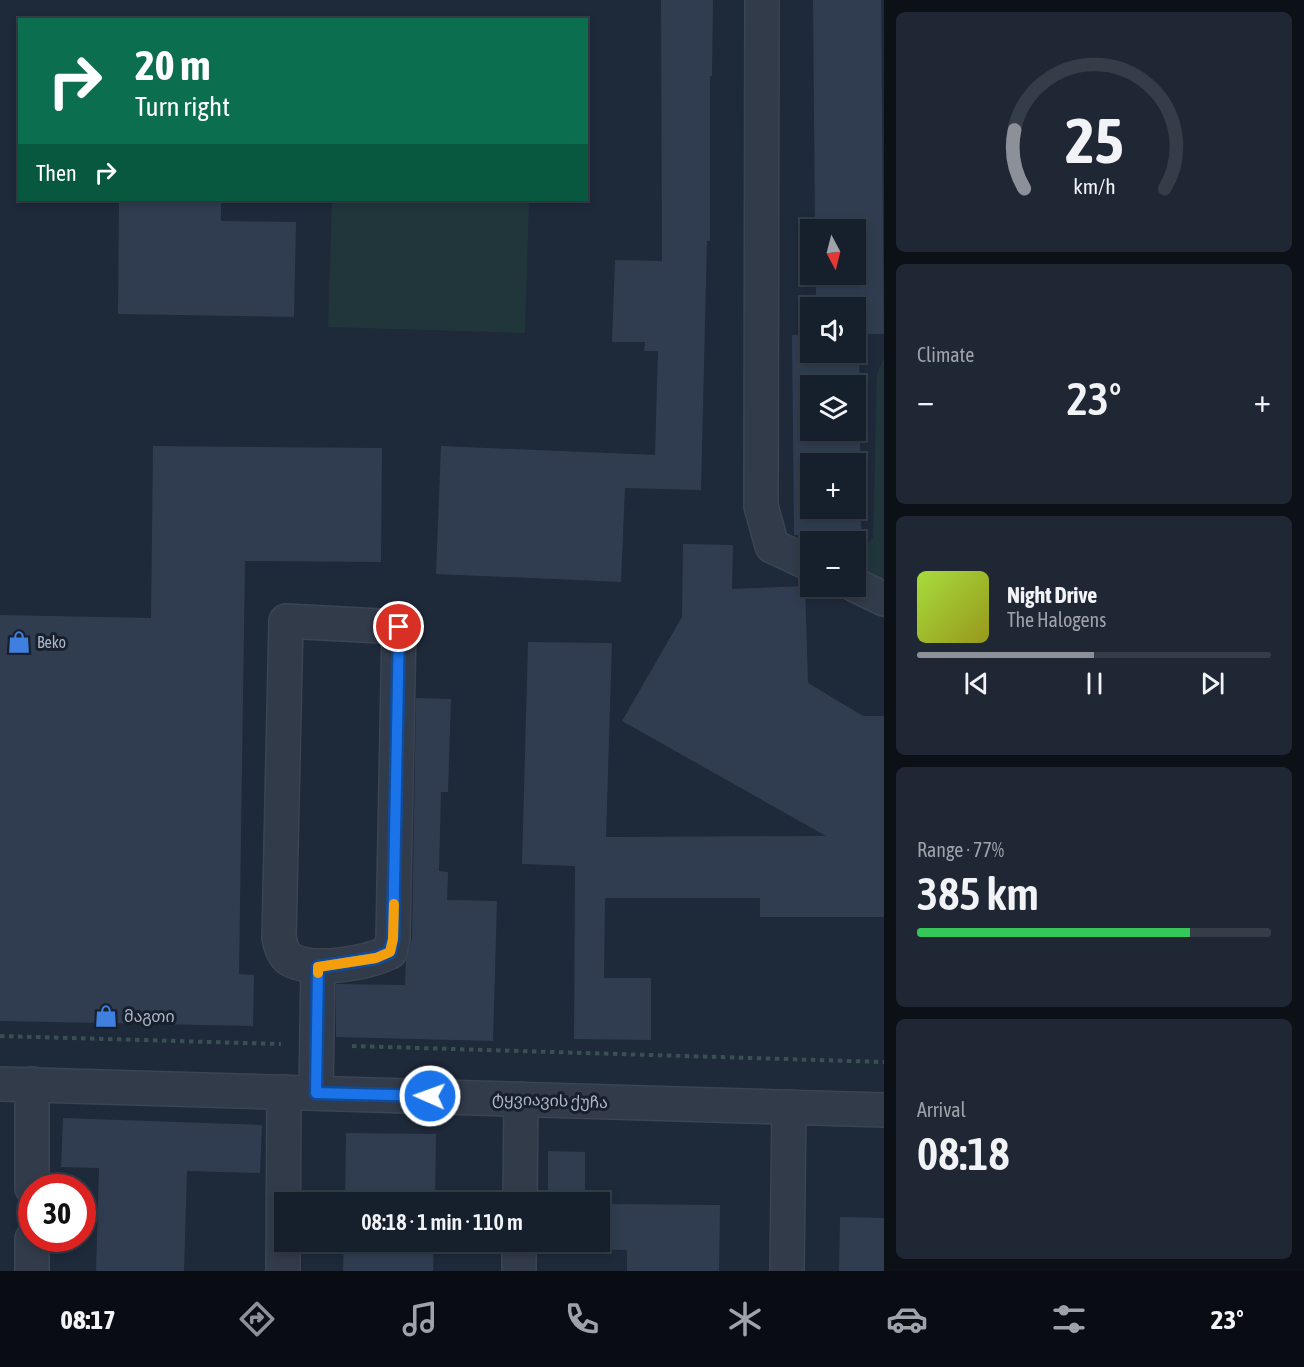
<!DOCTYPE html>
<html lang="en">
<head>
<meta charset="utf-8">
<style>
	:root { --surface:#161f2c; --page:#1f2734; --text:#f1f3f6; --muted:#9ea2a9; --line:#353d48; --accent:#8c9099 }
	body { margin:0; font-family:"Asap Condensed","Noto Sans Georgian",sans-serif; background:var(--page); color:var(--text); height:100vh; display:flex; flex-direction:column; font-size:22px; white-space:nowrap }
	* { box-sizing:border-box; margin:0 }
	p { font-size:20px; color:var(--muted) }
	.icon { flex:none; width:33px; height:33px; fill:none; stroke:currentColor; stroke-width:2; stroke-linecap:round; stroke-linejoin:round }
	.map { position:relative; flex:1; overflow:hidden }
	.drawer { display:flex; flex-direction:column; gap:12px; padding:12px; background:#0c1118; width:420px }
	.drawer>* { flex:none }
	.guide { position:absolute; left:18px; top:18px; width:570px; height:183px; border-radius:0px; box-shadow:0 3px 9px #0003,0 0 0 2px var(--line); background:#0b6e4f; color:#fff; overflow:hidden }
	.needle { width:39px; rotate:173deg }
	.controls { position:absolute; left:800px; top:219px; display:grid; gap:12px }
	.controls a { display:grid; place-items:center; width:66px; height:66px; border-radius:0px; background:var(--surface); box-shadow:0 3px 9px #0003,0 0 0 2px var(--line); font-size:30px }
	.speed { position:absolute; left:18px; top:1174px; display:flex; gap:12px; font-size:30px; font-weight:700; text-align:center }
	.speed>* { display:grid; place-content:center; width:78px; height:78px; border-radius:50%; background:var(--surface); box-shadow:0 3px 9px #0003,0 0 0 2px var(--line); line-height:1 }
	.speed .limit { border:9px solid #d22; background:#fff; color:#111 }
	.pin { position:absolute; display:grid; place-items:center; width:51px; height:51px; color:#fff; margin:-26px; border:3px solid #fff; border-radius:50%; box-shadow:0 2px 6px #0007 }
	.me { position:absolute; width:66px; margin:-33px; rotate:272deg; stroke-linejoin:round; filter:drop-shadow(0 0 4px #0008) }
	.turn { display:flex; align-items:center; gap:21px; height:126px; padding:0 18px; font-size:27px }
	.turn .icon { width:78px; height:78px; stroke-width:2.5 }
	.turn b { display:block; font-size:42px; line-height:51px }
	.then { display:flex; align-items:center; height:57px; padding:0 18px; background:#0003; gap:12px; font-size:22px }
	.big { font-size:45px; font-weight:600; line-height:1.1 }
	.drawer .tile { flex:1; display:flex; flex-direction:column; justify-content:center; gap:9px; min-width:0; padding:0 21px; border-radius:9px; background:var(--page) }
	.drawer .dial { align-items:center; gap:0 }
	.dial svg { height:156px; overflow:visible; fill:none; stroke:var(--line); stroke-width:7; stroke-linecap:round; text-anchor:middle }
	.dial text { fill:var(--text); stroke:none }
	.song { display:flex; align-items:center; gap:18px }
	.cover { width:72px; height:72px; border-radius:9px; background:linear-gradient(135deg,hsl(80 70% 55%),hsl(60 70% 35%)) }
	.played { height:6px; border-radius:3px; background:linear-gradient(90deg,var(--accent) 50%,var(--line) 50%) }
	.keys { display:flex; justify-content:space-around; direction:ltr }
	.heat { display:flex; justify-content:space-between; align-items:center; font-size:33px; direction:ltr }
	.charge { height:9px; border-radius:4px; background:linear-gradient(90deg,#34c759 77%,var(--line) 0) }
	.trip { position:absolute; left:274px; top:1192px; width:336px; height:60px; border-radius:0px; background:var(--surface); box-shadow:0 3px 9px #0003,0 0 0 2px var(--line); font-weight:600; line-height:60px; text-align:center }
	.menu { display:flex; height:96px; justify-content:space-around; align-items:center; background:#090c12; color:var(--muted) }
	.menu .icon { width:42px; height:42px }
	.menu .active { color:var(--accent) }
	.menu b { font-size:27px; color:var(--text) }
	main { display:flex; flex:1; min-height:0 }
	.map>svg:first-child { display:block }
	.green { fill:#20363b }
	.building { fill:#303d51; fill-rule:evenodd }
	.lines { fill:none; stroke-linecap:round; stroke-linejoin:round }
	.minor-casing { stroke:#3c4453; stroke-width:36 }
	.path { stroke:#395053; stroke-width:4; stroke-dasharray:4.5 4.5; stroke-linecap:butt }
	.minor { stroke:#323b4a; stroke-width:33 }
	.route-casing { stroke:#114b97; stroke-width:15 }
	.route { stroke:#1a73e8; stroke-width:10 }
	.slow { stroke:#f59e0b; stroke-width:10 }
	.labels { text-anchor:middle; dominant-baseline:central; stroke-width:6; stroke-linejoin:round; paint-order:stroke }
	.poi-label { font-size:16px; fill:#acb5c7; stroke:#18202e; text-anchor:start }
	.street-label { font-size:16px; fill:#acb5c7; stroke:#18202e }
</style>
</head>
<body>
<main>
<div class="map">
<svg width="884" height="1271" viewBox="0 0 884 1271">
	<rect width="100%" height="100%" fill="#1e293a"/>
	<g class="green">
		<path d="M 332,200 L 529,200 L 525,333 L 328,327 Z"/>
		<path d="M 884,358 L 884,588 L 855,576 L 856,553 L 873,538 L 877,373 Z"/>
	</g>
	<g class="building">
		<path d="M 661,0 L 713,0 L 712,76 L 710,76 L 710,241 L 707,241 L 701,490 L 625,488 L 621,582 L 436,574 L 441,446 L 655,455 L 658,351 L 644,351 L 645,342 L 612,342 L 615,260 L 662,261 Z"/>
		<path d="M 813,0 L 881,0 L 884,334 L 859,334 L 861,535 L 794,535 L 792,335 L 810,335 L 810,352 L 855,352 L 855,308 L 816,308 L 816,274 L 855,274 L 855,230 L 815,230 ZM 810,386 L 855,386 L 855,430 L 810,430 ZM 810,464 L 855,464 L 855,508 L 810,508 Z"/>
		<path d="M 119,200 L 221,200 L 221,221 L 296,222 L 294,317 L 118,314 Z"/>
		<path d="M 153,446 L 382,448 L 381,562 L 245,561 L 239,974 L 254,975 L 253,1026 L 0,1021 L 0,615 L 151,618 Z"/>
		<path d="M 683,544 L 733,545 L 732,589 L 805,586 L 808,683 L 863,716 L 884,716 L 884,917 L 760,917 L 760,898 L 605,898 L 604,978 L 651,978 L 651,1040 L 574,1039 L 575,866 L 522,864 L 528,642 L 612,643 L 606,837 L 826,836 L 622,721 L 682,617 Z"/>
		<path d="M 416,698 L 451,699 L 448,792 L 441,792 L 439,871 L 448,872 L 447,900 L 497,901 L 493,1041 L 336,1037 L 336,984 L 405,985 L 406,960 L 412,939 Z"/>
		<path d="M 63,1118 L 262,1125 L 260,1173 L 187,1171 L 184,1271 L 96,1271 L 99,1168 L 61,1167 Z"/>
		<path d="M 346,1133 L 436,1134 L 435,1203 L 345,1203 Z"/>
		<path d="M 548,1151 L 585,1152 L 585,1203 L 548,1203 Z"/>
		<path d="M 600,1204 L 720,1205 L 719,1271 L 627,1271 L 627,1250 L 547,1248 L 547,1242 L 600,1242 Z"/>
		<path d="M 840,1217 L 884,1218 L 884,1271 L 839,1271 Z"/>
		<path d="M 344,1242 L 434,1242 L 433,1271 L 343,1271 Z"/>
	</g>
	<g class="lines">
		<g class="minor-casing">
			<g id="minor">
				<path d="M 762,0 L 761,506 L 772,546 L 810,564"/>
				<path d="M 855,585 L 884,599"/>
				<path d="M 286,621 L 399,627 L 393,939 L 390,952 C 367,963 317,972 293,961 C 284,958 281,947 279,938 Z"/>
				<path d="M 0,1084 L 884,1110"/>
				<path d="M 316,1093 L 318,967"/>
				<path d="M 32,1188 L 32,1084"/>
				<path d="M 520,1203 L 521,1099"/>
				<path d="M 32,1271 L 32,1239"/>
				<path d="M 283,1271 L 284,1092"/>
				<path d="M 519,1271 L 519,1242"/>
				<path d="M 787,1271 L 789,1107"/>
			</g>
		</g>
		<g class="path">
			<path d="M 0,1036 L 281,1044"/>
			<path d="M 352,1046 L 884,1062"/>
		</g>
		<use href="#minor" class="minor"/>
	</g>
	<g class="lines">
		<g class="route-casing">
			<path id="route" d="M 399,627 L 393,939 L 390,952 L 376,958 L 318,967 L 316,1093 L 430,1096"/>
		</g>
		<use href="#route" class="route"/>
		<path class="slow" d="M 318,973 L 318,967 L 376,958 L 390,952 L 393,939 L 394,904"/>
	</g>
	<defs>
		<g id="shop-bare" transform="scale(1.8)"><path d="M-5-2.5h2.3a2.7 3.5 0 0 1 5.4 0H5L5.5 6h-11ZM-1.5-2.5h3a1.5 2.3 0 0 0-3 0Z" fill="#3f7fe0" stroke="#18202e" stroke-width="2.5" paint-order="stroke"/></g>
	</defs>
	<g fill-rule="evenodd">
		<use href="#shop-bare" x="19" y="642"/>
		<use href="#shop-bare" x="106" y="1016"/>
	</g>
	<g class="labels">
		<g class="poi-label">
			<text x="37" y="642">Beko</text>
			<text x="124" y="1016">მაგთი</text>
		</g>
		<g class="street-label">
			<text transform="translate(550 1100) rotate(2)">ტყვიავის ქუჩა</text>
		</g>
	</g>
</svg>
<div class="controls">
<a><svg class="needle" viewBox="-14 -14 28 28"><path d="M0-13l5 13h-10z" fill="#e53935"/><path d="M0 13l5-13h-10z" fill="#9ea2a9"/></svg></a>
<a><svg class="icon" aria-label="sound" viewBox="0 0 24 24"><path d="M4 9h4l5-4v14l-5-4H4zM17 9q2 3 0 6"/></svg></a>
<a><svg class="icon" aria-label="layers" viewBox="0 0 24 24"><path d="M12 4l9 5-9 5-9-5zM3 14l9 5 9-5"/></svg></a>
<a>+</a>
<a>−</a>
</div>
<div class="speed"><div class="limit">30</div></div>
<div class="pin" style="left:399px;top:627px;background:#d93025"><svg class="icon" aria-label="arrive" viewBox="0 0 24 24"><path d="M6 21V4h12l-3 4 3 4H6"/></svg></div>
<svg class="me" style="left:430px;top:1096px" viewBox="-20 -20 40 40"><circle r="17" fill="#1a73e8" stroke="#fff" stroke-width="3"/><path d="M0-11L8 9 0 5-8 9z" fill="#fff"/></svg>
<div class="trip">08:18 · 1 min · 110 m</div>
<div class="guide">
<div class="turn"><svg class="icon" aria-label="right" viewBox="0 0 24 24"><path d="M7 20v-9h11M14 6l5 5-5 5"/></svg><div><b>20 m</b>Turn right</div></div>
<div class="then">Then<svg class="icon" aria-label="right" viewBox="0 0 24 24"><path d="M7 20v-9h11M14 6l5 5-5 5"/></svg></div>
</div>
</div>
<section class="drawer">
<div class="tile dial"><svg viewBox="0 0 100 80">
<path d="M14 69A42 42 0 1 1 86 69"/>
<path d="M14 69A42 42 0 0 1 9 39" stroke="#8c9099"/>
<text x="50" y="56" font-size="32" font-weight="700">25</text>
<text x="50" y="72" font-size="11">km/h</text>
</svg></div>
<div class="tile"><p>Climate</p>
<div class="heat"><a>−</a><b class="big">23°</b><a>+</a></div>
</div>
<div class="tile">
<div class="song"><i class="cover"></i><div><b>Night Drive</b><p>The Halogens</p></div></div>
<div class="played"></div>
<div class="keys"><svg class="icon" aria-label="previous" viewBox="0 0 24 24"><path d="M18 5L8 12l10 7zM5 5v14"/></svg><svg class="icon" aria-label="pause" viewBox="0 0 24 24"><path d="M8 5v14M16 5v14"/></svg><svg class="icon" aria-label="next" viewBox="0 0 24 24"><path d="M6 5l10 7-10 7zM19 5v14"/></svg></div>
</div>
<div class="tile"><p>Range · 77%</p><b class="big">385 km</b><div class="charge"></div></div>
<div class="tile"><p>Arrival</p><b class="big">08:18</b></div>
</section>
</main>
<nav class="menu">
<b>08:17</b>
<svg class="icon active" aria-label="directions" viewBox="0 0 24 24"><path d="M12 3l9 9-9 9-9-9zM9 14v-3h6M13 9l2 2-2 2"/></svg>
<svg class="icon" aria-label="music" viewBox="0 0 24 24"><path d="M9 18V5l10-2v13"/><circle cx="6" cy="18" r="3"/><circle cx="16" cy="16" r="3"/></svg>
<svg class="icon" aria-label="phone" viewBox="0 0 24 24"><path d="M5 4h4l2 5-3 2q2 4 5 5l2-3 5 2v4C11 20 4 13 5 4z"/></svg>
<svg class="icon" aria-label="climate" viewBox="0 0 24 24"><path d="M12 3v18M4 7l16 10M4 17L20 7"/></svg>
<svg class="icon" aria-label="car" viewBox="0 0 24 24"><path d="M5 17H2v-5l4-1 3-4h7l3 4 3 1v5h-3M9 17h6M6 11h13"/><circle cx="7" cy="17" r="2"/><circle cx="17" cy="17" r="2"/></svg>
<svg class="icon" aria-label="filters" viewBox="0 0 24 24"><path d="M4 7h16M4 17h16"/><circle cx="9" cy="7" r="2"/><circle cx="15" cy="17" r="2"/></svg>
<b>23°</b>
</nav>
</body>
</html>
